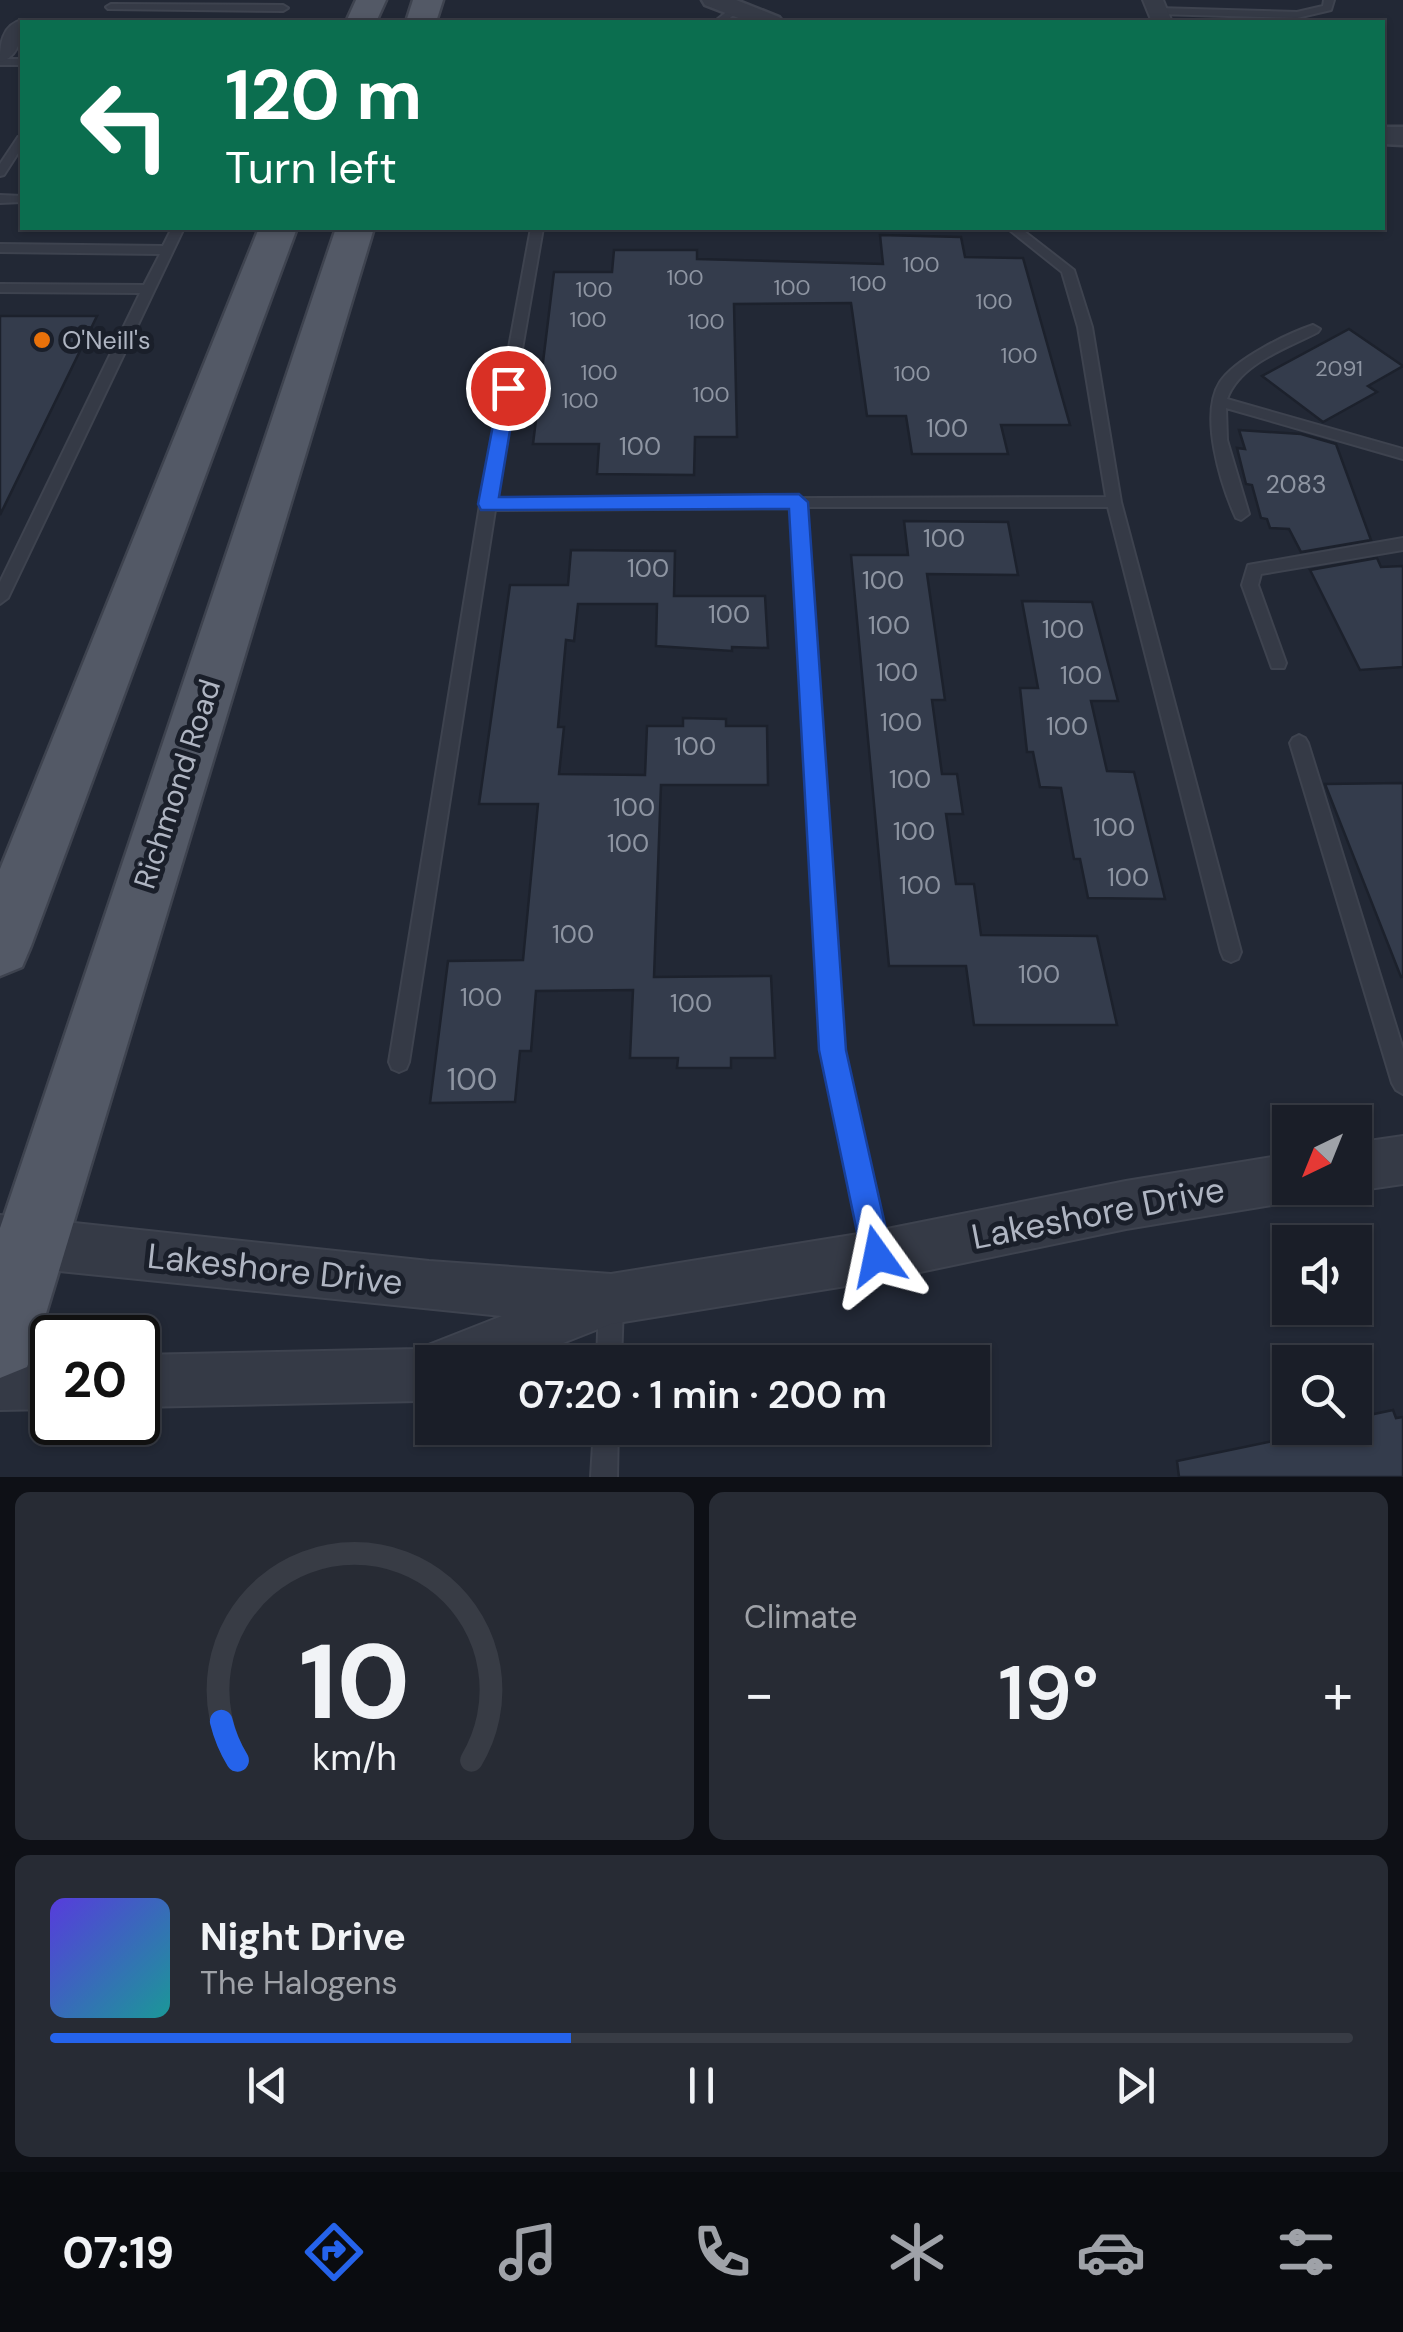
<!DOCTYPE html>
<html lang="en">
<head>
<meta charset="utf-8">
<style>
	:root { --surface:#1a1e28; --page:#272b34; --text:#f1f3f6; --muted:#9fa2a8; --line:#383c45; --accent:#2563eb }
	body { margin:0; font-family:"DM Sans",sans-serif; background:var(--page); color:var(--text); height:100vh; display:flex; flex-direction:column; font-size:38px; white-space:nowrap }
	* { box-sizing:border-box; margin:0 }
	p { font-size:32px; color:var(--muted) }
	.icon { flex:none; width:55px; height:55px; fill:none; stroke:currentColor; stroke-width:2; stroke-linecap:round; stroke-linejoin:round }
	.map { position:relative; height:1477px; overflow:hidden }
	.panel { display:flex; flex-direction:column; gap:15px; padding:15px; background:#0e1016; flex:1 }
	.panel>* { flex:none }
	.hud { position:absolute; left:20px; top:20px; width:1365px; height:210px; border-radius:0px; box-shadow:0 2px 8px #0004,0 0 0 2px var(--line); background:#0b6e4f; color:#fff; overflow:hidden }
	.needle { width:65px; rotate:223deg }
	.tools { position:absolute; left:1272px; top:1105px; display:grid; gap:20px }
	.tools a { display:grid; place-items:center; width:100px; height:100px; border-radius:0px; background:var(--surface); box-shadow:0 2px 8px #0004,0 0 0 2px var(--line); font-size:50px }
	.speed { position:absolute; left:30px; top:1315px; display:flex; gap:20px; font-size:50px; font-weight:700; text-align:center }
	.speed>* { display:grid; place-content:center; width:130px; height:130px; border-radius:50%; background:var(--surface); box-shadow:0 2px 8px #0004,0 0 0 2px var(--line); line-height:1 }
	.speed .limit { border:5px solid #111; border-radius:15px; background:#fff; color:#111 }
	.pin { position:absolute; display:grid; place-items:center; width:85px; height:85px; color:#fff; margin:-42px; border:5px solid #fff; border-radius:50%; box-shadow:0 2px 10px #0007 }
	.me { position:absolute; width:110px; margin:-55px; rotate:348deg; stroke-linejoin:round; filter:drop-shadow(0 0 8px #0008) }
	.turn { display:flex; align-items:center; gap:35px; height:210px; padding:0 40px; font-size:45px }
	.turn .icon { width:130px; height:130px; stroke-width:2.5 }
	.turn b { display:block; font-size:70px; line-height:85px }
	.big { font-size:75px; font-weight:600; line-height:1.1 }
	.panel .tile { flex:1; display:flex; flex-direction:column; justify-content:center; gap:15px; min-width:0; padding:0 35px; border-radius:15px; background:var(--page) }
	.panel .dial { align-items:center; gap:0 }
	.dial svg { height:260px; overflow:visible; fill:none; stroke:var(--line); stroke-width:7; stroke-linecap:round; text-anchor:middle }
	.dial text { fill:var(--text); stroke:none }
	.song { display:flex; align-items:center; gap:30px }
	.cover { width:120px; height:120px; border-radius:15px; background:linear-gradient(135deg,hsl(250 70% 55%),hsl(180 70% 35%)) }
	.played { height:10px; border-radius:5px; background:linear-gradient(90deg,var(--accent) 40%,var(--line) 40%) }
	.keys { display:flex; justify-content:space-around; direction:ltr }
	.heat { display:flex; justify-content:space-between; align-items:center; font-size:55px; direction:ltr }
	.panel .tiles { flex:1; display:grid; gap:15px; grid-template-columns:1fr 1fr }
	.tile:last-child { grid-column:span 2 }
	.trip { position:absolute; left:415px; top:1345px; width:575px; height:100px; border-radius:0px; background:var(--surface); box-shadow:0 2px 8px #0004,0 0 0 2px var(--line); font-weight:600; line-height:100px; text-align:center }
	.menu { display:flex; height:160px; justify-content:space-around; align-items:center; background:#0a0c10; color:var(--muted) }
	.menu .icon { width:70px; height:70px }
	.menu .on { color:var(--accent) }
	.menu b { font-size:45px; color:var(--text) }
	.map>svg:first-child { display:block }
	.building { fill:#343c4c; stroke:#1c212c; stroke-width:2.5 }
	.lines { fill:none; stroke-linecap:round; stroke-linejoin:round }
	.service-casing { stroke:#3e434f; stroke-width:4 }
	.minor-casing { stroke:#3e434f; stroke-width:4 }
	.tertiary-casing { stroke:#3e434f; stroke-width:5 }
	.primary-casing { stroke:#3e434f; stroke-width:5 }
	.service { fill:#353a46; fill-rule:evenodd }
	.minor { fill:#353a46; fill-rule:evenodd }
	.tertiary { fill:#353a46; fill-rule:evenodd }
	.primary { fill:#535966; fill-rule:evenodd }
	.route { fill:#2563eb; stroke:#184099; stroke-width:2.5 }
	.food-dot { fill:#e8710a; stroke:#1a1f2a; stroke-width:4 }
	.labels { text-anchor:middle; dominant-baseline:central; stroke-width:10; stroke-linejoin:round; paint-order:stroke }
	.far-number-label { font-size:22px; fill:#8e95a2 }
	.far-poi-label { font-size:25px; fill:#afb5c2; stroke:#1a1f2a; text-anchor:start }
	.number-label { font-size:25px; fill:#8e95a2 }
	.street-label { font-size:30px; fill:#afb5c2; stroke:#1a1f2a }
	.near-number-label { font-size:30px; fill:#8e95a2 }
	.near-street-label { font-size:35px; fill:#afb5c2; stroke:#1a1f2a }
</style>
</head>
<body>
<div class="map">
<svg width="1403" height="1477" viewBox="0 0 1403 1477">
	<rect width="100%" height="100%" fill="#222835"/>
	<g class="building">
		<path d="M 880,235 L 961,237 L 965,257 L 1023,258 L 1070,425 L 1001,425 L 1008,454 L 912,454 L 906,416 L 867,416 L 851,303 L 734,304 L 737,437 L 695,437 L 694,475 L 597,474 L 599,444 L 533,444 L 554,272 L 612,272 L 614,250 L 697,250 L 697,259 L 883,264 Z"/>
		<path d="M 0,316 L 97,316 L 0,515 Z"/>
		<path d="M 1349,329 L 1403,366 L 1368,386 L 1377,392 L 1323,422 L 1262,376 Z"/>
		<path d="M 1239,430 L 1301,434 L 1336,444 L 1371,540 L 1301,552 L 1289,529 L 1270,528 L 1267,519 L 1261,518 L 1252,485 L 1246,484 L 1237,448 L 1245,449 Z"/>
		<path d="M 904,521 L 1008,522 L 1018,575 L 927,574 L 945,700 L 932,700 L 942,774 L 957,774 L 963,814 L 946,814 L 956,884 L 974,884 L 981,935 L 1097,936 L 1117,1025 L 974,1025 L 966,966 L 889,966 L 851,555 L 908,555 Z"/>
		<path d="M 571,550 L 675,551 L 674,596 L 765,596 L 768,648 L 732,647 L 732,651 L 656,646 L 657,604 L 578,604 L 574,641 L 566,640 L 558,727 L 564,727 L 559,774 L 645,775 L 647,726 L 683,726 L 683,718 L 726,719 L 726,726 L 767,726 L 768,785 L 661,785 L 654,977 L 771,976 L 775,1058 L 731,1058 L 731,1068 L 677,1068 L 678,1058 L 630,1058 L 633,990 L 536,991 L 531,1051 L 520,1051 L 515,1102 L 430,1103 L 448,961 L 523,960 L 538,804 L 479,804 L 510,585 L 568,585 Z"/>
		<path d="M 1377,558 L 1381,567 L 1403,566 L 1403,667 L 1360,670 L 1310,570 Z"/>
		<path d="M 1022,601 L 1092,602 L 1118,701 L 1091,701 L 1107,771 L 1134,772 L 1165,899 L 1088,898 L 1080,859 L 1074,859 L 1061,788 L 1040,787 L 1033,752 L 1027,752 L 1020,688 L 1038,688 Z"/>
		<path d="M 1403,783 L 1403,977 L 1401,977 L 1325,784 Z"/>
		<path d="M 1393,1410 L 1396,1418 L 1403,1417 L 1403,1477 L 1179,1477 L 1177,1461 L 1283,1439 L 1281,1433 L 1309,1428 L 1355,1428 L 1355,1418 Z"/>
	</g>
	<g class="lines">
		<g class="service-casing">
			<g id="service">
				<path d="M 1324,0 L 1334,0 L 1331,10 L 1297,18 L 1157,14 L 1152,11 L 1157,8 L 1297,12 L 1323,6 Z"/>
				<path d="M 111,4 L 283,5 L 288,8 L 283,11 L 108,9 L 106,7 Z"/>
				<path d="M 734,6 L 742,8 L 725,22 L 714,22 Z"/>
				<rect x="0" y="59" width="22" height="6"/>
				<path d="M 22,136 L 22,147 L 4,175 L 0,176 L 0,164 L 18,137 Z"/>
				<path d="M 0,195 L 22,196 L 22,202 L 0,203 Z"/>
				<path d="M 172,228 L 184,228 L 8,598 L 0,604 L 0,582 L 140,293 L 0,292 L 0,284 L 144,285 L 160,254 L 0,252 L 0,244 L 163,246 Z"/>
				<path d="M 531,228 L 543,228 L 496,499 L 1106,497 L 1078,327 L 1062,272 L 1007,228 L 1020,228 L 1074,270 L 1092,327 L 1121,502 L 1241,952 L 1238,959 L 1231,962 L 1224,959 L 1221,952 L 1108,507 L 807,507 L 842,1050 L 889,1256 L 885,1264 L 877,1268 L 869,1264 L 865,1256 L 822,1050 L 792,508 L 495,510 L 409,1062 L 406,1069 L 399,1072 L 392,1069 L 389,1062 L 480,505 Z"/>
				<path d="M 1313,325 L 1320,329 L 1318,332 C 1286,349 1240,363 1227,399 L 1403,449 L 1403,459 L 1226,408 L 1227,440 L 1249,514 L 1241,520 L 1236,518 C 1221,485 1199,415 1220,382 C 1236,358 1287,334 1313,325 Z"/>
				<path d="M 1403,538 L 1403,550 L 1261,574 L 1258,585 L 1286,663 L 1284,668 L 1272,668 L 1242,585 L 1248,565 Z"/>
				<path d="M 1299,735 L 1305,738 L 1308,743 L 1403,1049 L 1403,1094 L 1396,1090 L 1392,1083 L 1290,743 L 1293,738 Z"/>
				<path d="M 611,1292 L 619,1296 L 623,1304 L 621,1362 L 597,1362 L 599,1304 L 603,1296 Z"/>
				<path d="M 594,1428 L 618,1428 L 617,1477 L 591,1477 Z"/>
			</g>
		</g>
		<g class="minor-casing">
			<g id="minor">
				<path d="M 1143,0 L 1163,0 L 1172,22 L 1152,22 Z"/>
				<path d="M 22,20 L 30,22 L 22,22 C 22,39 18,57 0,62 C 0,44 2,25 22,20 Z"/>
				<path d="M 1403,1136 L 1403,1184 L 1355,1191 L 1347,1188 L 1355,1188 L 1355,1143 Z"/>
				<path d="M 1290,1154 L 1290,1188 L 1310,1188 L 1307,1195 L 1290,1202 L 1126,1229 L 877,1281 L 611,1324 L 515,1362 L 432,1362 L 432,1395 L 418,1401 L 138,1407 L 138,1355 L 418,1349 L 502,1316 L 0,1265 L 0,1215 L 429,1261 L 611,1274 L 877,1231 L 1126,1181 Z"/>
				<path d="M 52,1357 L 52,1409 L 0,1410 L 0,1358 Z"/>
			</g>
		</g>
		<g class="tertiary-casing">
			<g id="tertiary">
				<path d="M 702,0 L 736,0 L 779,17 L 783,22 L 749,22 L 705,5 Z"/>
				<path d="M 1382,127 L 1403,127 L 1403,145 L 1382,144 Z"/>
			</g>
		</g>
		<g class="primary-casing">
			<g id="primary">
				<path d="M 356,0 L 386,0 L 376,22 L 346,22 Z"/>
				<path d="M 413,0 L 443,0 L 436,22 L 406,22 Z"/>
				<path d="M 259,228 L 297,228 L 31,946 L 22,967 L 0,976 L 0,869 Z"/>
				<path d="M 336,228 L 374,228 L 38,1340 L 27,1367 L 0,1378 L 0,1228 Z"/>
			</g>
		</g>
		<use href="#service" class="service"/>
		<use href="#minor" class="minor"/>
		<use href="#tertiary" class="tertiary"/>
		<use href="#primary" class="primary"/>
	</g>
	<path class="route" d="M 508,381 L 517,388 L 499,497 L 799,494 L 808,502 L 846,1050 L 892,1256 L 888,1267 L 877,1271 L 867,1267 L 862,1256 L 819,1050 L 789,509 L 481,510 L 478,504 L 500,388 Z"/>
	<circle class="food-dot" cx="42" cy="340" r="10"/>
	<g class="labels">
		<g class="far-number-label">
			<text x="921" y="264">100</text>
			<text x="685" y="277">100</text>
			<text x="868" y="283">100</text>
			<text x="792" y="287">100</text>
			<text x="594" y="289">100</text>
			<text x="994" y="301">100</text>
			<text x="588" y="319">100</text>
			<text x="706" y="321">100</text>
			<text x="1019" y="355">100</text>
			<text x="1339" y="368">2091</text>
			<text x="599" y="372">100</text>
			<text x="912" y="373">100</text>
			<text x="711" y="394">100</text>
			<text x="580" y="400">100</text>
		</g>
		<g class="far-poi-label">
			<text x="62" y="340">O'Neill's</text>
		</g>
		<g class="number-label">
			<text x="947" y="428">100</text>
			<text x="640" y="446">100</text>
			<text x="1296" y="484">2083</text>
			<text x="944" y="538">100</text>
			<text x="648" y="568">100</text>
			<text x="883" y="580">100</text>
			<text x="729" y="614">100</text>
			<text x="889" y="625">100</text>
			<text x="1063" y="629">100</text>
			<text x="897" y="672">100</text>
			<text x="1081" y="675">100</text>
			<text x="901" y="722">100</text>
			<text x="1067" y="726">100</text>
			<text x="695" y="746">100</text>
			<text x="910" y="779">100</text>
			<text x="634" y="807">100</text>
			<text x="1114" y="827">100</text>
			<text x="914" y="831">100</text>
			<text x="628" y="843">100</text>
			<text x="1128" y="877">100</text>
			<text x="920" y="885">100</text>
			<text x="573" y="934">100</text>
			<text x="1039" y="974">100</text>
			<text x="481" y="997">100</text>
			<text x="691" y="1003">100</text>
		</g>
		<g class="street-label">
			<text transform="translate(177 784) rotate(-72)">Richmond Road</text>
		</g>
		<g class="near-number-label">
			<text x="472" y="1079">100</text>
		</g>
		<g class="near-street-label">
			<text transform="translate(1098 1213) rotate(-11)">Lakeshore Drive</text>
			<text transform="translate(275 1269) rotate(6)">Lakeshore Drive</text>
		</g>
	</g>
</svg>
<div class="tools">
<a><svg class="needle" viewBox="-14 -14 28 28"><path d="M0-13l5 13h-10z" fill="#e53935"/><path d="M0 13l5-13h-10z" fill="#9fa2a8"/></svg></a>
<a><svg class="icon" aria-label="sound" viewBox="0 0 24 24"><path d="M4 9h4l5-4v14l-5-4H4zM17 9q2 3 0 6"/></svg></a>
<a><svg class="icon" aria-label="search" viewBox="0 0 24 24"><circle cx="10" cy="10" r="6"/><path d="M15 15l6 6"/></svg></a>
</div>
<div class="speed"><div class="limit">20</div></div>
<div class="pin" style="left:508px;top:388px;background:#d93025"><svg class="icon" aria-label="arrive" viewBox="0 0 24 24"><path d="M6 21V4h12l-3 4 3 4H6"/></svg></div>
<svg class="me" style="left:877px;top:1256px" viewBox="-20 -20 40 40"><path d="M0-17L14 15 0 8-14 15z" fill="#2563eb" stroke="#fff" stroke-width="4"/></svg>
<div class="trip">07:20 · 1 min · 200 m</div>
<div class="hud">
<div class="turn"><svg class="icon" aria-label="left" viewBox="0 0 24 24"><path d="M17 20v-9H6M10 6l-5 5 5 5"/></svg><div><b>120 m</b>Turn left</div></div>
</div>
</div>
<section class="panel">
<div class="tiles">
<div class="tile dial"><svg viewBox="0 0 100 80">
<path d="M14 69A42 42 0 1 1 86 69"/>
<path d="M14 69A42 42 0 0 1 9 57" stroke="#2563eb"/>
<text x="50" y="56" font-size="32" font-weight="700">10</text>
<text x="50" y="72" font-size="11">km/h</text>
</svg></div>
<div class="tile"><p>Climate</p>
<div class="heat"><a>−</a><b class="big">19°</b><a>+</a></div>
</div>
<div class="tile">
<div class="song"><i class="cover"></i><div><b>Night Drive</b><p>The Halogens</p></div></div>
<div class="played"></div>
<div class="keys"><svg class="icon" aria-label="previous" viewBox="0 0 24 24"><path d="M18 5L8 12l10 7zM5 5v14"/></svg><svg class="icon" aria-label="pause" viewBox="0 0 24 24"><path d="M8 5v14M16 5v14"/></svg><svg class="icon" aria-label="next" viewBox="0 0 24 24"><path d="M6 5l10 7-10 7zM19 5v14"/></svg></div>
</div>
</div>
</section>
<nav class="menu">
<b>07:19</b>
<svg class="icon on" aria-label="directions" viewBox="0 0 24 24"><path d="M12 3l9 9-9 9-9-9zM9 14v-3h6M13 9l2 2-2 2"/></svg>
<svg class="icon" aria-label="music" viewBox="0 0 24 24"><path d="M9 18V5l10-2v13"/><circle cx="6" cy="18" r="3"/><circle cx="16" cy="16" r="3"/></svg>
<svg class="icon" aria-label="phone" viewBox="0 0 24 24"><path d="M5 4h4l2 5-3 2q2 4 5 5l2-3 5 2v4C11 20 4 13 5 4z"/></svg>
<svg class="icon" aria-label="climate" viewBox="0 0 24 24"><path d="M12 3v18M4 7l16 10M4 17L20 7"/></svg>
<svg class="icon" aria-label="car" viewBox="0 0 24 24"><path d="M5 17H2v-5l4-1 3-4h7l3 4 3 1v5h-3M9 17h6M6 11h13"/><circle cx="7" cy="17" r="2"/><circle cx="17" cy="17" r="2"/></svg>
<svg class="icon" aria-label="filters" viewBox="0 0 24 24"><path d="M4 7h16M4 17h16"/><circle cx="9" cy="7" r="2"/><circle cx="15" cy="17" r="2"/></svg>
</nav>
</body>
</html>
